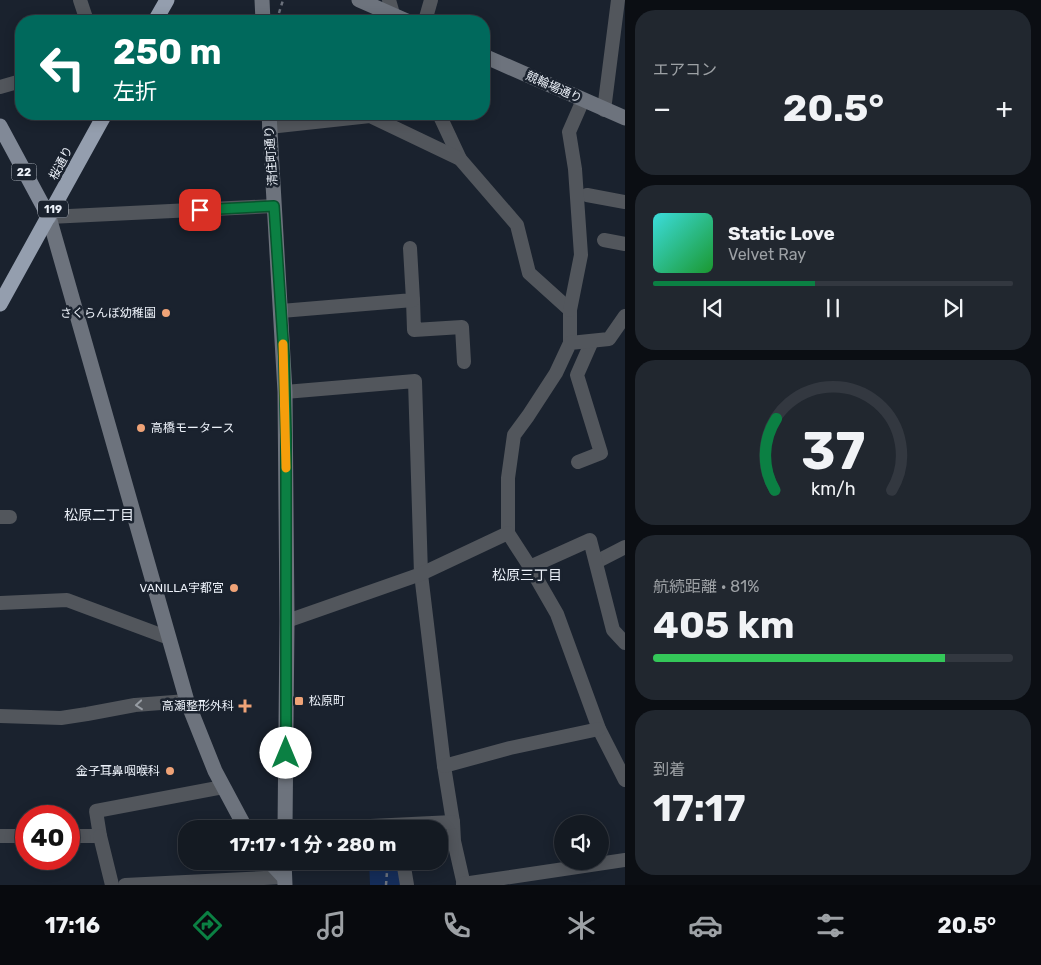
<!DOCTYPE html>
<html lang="ja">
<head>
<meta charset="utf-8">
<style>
	:root { --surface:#141a22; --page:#21272f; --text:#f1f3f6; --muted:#9da1a5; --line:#333840; --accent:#0b8043 }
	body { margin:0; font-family:Rubik,"Noto Sans JP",sans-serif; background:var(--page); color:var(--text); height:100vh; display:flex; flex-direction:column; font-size:19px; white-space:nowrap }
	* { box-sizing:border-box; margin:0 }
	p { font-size:16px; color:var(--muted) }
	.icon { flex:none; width:28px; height:28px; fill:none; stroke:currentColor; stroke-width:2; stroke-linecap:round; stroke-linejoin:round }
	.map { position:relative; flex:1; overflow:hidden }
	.sheet { display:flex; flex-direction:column; gap:10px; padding:10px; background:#0b0e13; width:416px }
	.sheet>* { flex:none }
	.hud { position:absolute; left:15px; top:15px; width:475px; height:105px; border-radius:20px; box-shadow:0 2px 12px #0003,0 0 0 1px var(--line); background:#00695c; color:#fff; overflow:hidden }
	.tools { position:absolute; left:554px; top:815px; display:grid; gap:10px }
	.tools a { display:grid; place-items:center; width:55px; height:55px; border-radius:50%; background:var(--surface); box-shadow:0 2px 12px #0003,0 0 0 1px var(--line); font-size:25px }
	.speed { position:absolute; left:15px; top:805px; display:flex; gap:10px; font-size:25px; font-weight:700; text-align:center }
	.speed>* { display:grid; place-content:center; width:65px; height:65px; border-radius:50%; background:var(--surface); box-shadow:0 2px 12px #0003,0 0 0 1px var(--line); line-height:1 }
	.speed .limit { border:8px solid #d22; background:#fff; color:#111 }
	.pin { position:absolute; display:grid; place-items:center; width:42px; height:42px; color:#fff; margin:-21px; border-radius:10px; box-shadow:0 2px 8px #0006 }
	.me { position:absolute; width:55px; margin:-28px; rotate:0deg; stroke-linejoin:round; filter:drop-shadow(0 0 4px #0008) }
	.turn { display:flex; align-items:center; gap:18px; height:105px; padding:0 15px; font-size:22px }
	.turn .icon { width:65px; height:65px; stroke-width:2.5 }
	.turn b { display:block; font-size:35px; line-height:42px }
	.big { font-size:38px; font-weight:700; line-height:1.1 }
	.sheet .widget { flex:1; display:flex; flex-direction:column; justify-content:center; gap:8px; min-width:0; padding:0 18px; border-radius:20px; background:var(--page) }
	.sheet .dial { align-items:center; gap:0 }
	.dial svg { height:130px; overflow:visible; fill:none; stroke:var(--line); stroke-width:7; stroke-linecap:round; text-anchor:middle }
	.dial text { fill:var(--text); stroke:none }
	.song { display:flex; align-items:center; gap:15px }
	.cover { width:60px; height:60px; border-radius:8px; background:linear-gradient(135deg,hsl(180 70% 55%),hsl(130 70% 35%)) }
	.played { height:5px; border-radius:2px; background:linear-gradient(90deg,var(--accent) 45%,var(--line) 45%) }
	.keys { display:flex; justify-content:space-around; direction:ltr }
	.heat { display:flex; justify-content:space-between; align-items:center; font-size:28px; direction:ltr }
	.charge { height:8px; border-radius:4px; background:linear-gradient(90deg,#34c759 81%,var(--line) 0) }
	.trip { position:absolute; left:178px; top:820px; width:270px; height:50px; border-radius:20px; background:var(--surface); box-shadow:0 2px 12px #0003,0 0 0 1px var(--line); font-weight:700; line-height:50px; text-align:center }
	.dock { display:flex; height:80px; justify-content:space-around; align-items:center; background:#080a0e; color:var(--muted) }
	.dock .icon { width:35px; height:35px }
	.dock .selected { color:var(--accent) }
	.dock b { font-size:22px; color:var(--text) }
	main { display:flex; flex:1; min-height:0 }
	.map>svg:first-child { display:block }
	.green { fill:#152d59 }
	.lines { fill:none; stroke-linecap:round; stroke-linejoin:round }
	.path { stroke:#6b717c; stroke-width:2.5; stroke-dasharray:4 4; stroke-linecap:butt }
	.street { stroke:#52565c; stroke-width:14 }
	.secondary { stroke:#6d737d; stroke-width:15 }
	.primary { stroke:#818997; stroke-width:15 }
	.highway { stroke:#949eae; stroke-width:15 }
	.oneway { stroke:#979ca3 }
	.route-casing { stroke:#07532c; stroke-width:12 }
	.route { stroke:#0b8043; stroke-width:9 }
	.slow { stroke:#f59e0b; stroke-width:9 }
	.poi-dot { fill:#efa377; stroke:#1a222e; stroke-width:2 }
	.labels { text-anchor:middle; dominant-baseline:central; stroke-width:5; stroke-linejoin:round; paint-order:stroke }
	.shield { fill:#1a222e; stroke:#adb3bc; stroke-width:1 }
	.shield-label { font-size:11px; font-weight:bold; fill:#ecf1f9 }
	.street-label { font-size:12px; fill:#ecf1f9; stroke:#1a222e }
	.poi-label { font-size:12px; fill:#ecf1f9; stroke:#1a222e; text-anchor:end }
	.neighbourhood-label { font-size:14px; fill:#ecf1f9; stroke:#1a222e }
</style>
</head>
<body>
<main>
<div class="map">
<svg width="625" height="885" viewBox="0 0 625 885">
	<rect width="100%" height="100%" fill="#1a222e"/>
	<path class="green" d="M 369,861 L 403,861 L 407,885 L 370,885 Z"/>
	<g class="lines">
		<g class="path">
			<path d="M 279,13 L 283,0"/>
			<path d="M 386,885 L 387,872 L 391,868"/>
		</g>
		<g class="street">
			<path d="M 80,0 L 87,21"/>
			<path d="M 389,0 L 395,21"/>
			<path d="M 425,21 L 431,0"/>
			<path d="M 0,87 L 21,81"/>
			<path d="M 604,110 L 618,0"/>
			<path d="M 439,114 L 460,159"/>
			<path d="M 269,127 L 370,116 L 460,159 L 517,225 L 529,273 L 570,310 L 570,343"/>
			<path d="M 587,195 L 625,202"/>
			<path d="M 49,217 L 274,206"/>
			<path d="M 604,240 L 625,244"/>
			<path d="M 413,300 L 414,330 L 462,327 L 464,362"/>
			<path d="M 570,310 L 581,255 L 575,169 L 569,132 L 583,100"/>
			<path d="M 281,311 L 413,300 L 410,248"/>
			<path d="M 285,392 L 415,381 L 421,574 L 444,766 L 453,822 L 454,841 L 464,885"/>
			<path d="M 578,462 L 601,453 L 577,375 L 592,341"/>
			<path d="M 0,517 L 10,517"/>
			<path d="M 508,533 L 508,478 L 514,435 L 528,416 L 556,373 L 570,343 L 609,339 L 625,316"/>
			<path d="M 596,562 L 625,547"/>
			<path d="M 530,567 L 557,614 L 599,729 L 625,780"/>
			<path d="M 0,603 L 67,600 L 169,638"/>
			<path d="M 287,621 L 421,574 L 508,533 L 530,567 L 590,540 L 613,630 L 625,643"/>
			<path d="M 0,716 L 61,718 L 87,714 L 135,705 L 187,701"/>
			<path d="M 444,766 L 510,748 L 599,729"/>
			<path d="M 309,829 L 453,822"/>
			<path d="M 0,836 L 26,836"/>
			<path d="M 69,836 L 100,836 L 96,811 L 223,787"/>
			<path d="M 100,836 L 112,885"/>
			<path d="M 403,861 L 407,885"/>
			<path d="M 463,884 L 625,860"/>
			<path d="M 125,885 L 284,877"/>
		</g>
		<g class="secondary">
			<path d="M 262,0 L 263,21"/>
			<path d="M 359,0 L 407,21"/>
			<path d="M 484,56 L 625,118"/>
			<path d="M 269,114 L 285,392 L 287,621 L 285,829"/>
			<path d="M 49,217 L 187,701 L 215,771 L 246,829"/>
			<path d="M 269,861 L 284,877"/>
			<path d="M 284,861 L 285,885"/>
		</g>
		<path class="primary" d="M 0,126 L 49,217"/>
		<g class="highway">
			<path d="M 155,21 L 167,0"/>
			<path d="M 0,304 L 105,114"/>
		</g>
	</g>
	<defs><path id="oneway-chevron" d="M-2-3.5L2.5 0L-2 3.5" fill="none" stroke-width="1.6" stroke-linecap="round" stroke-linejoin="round" transform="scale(1.25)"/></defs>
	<use class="oneway" href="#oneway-chevron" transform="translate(139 705) rotate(175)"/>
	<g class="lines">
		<g class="route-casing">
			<path id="route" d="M 200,210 L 274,206 L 284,356 L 286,435 L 286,753"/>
		</g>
		<use href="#route" class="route"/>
		<path class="slow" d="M 283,344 L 286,468"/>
	</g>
	<g class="poi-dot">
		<circle cx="166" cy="313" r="5"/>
		<circle cx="141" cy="428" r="5"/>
		<circle cx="234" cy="588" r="5"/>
		<rect x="294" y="696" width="10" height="10" rx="2.5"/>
		<path d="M242.5 698.5h5v5h5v5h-5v5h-5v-5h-5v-5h5z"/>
		<circle cx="170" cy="771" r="5"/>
	</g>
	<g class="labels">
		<g class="shield">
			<rect x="11.5" y="163.5" width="25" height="17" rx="4"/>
			<rect x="38" y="200.5" width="30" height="17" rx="4"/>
		</g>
		<g class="shield-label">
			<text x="24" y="172">22</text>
			<text x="53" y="209">119</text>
		</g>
		<g class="street-label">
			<text transform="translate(554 87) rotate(24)">競輪場通り</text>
			<text transform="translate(271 156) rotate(-94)">清住町通り</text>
			<text transform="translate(61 163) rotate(-62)">桜通り</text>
		</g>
		<g class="poi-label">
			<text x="156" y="313">さくらんぼ幼稚園</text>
			<text x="151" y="428" text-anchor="start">高橋モータース</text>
			<text x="224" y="588">VANILLA宇都宮</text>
			<text x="309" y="701" text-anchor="start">松原町</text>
			<text x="234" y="706">高瀬整形外科</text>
			<text x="160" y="771">金子耳鼻咽喉科</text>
		</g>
		<g class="neighbourhood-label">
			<text x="99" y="515">松原二丁目</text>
			<text x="527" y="575">松原三丁目</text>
		</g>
	</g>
</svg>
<div class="tools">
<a><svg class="icon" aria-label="sound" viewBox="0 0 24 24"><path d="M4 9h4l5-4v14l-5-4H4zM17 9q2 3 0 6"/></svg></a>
</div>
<div class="speed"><div class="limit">40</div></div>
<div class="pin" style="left:200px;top:210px;background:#d93025"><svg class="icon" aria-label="arrive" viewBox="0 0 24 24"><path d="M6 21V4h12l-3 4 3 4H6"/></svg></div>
<svg class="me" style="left:286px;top:753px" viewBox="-20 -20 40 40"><circle r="19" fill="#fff"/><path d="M0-13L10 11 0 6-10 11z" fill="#0b8043"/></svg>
<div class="trip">17:17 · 1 分 · 280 m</div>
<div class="hud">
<div class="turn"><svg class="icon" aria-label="left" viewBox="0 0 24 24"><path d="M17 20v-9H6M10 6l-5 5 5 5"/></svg><div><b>250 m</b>左折</div></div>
</div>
</div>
<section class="sheet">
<div class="widget"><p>エアコン</p>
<div class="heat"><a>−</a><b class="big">20.5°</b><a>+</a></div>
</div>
<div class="widget">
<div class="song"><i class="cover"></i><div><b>Static Love</b><p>Velvet Ray</p></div></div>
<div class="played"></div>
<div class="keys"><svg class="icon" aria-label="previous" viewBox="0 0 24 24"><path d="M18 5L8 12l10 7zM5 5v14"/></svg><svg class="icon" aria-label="pause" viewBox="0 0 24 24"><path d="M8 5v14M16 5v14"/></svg><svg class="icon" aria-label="next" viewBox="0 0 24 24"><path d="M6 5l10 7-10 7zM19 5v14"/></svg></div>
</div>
<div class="widget dial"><svg viewBox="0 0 100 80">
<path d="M14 69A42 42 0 1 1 86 69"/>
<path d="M14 69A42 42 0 0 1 15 25" stroke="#0b8043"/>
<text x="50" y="56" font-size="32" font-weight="700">37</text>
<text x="50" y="72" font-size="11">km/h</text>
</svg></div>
<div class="widget"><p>航続距離 · 81%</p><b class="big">405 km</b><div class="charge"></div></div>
<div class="widget"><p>到着</p><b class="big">17:17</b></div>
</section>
</main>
<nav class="dock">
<b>17:16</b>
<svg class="icon selected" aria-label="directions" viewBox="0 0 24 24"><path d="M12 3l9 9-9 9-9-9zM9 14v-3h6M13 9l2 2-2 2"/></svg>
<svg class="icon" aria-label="music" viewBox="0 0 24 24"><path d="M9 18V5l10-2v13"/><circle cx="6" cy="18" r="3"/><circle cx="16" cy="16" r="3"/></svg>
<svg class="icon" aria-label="phone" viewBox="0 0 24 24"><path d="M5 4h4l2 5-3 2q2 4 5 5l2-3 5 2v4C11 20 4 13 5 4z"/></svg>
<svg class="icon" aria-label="climate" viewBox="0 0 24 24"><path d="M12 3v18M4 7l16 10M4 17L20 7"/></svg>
<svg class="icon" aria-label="car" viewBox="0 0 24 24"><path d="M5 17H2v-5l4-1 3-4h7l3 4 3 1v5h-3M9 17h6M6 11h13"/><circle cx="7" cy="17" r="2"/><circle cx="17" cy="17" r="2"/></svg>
<svg class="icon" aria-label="filters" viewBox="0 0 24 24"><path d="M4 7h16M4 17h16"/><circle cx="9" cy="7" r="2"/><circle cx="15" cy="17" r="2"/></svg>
<b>20.5°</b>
</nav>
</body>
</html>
